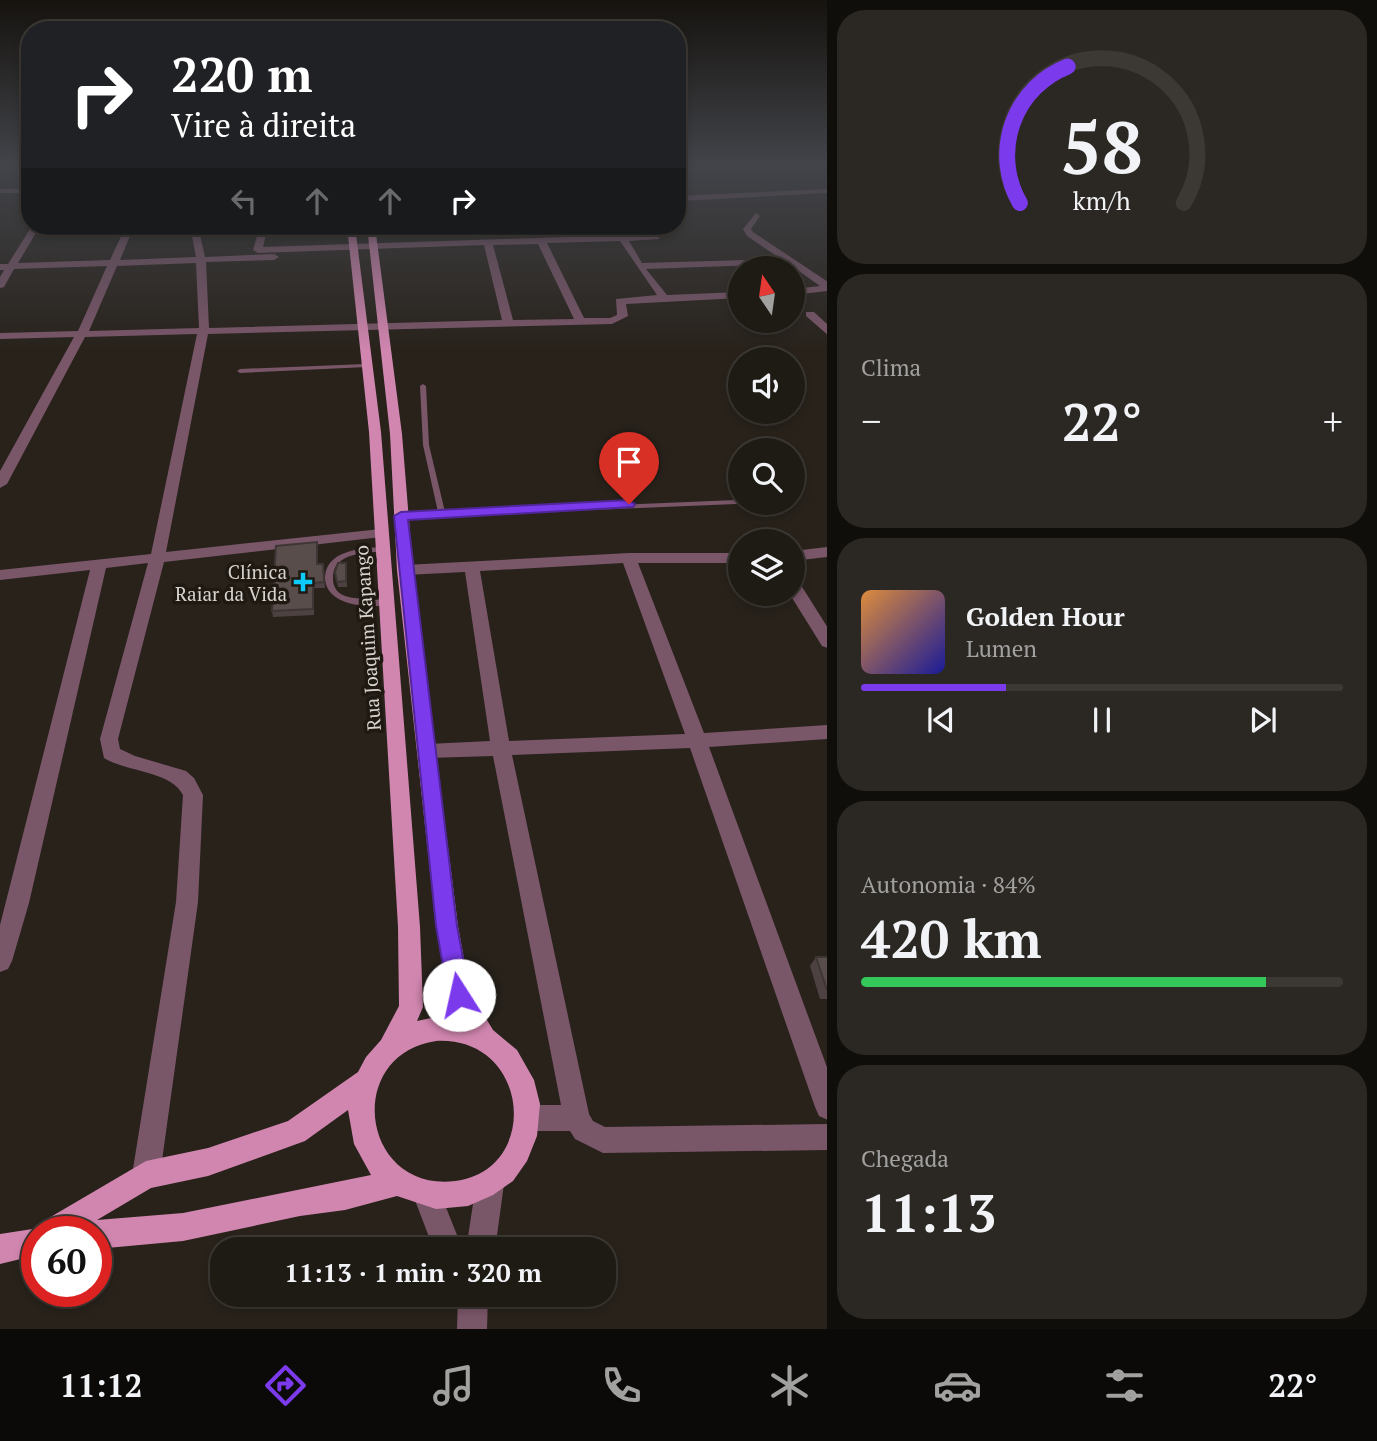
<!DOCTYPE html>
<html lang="pt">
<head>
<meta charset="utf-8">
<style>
	:root { --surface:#1e1a14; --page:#2b2722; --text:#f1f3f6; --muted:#a1a1a0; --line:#3c3834; --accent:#7c3aed }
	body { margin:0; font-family:"PT Serif",serif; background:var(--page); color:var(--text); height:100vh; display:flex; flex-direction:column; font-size:26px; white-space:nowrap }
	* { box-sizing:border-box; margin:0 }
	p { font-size:23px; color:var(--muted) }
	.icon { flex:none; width:38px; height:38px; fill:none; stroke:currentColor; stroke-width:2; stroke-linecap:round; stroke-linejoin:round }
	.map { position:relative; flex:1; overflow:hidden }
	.panel { display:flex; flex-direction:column; gap:10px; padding:10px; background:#100e0b; width:550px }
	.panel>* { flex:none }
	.guide { position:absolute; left:21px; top:21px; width:665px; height:214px; border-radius:28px; box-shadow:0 4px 10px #0003,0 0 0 2px var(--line); background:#202124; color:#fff; overflow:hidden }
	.needle { width:46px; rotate:347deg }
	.tools { position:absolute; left:728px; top:256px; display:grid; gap:14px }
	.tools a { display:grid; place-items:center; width:77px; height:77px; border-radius:50%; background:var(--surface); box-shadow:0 4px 10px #0003,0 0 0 2px var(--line); font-size:35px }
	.speed { position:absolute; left:21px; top:1216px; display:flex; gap:14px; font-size:35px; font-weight:700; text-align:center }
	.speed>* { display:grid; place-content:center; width:91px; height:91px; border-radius:50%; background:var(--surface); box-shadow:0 4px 10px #0003,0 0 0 2px var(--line); line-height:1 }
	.speed .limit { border:10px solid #d22; background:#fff; color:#111 }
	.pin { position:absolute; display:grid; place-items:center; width:60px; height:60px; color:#fff; margin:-72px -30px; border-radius:50% 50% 50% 0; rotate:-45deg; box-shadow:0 0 7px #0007 }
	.pin .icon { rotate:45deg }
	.me { position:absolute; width:77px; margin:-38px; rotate:350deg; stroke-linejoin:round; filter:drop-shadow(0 0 5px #0008) }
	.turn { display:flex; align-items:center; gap:24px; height:147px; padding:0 35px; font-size:32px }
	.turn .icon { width:91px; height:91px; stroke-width:2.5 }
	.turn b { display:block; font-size:49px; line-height:60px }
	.lanes { display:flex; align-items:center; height:66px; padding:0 35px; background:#0003; justify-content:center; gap:35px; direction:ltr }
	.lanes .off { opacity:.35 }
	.big { font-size:52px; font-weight:700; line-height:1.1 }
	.panel .tile { flex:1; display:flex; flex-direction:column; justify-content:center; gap:10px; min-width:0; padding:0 24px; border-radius:28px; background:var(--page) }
	.panel .dial { align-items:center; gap:0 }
	.dial svg { height:182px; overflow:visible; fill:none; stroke:var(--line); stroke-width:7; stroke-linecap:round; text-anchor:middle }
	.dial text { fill:var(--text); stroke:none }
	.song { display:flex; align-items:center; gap:21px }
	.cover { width:84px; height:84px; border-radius:10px; background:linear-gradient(135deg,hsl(30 70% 55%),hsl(240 70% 35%)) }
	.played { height:7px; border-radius:4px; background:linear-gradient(90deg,var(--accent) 30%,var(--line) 30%) }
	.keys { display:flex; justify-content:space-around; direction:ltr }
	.heat { display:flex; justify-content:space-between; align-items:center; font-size:38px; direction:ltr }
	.charge { height:10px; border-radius:5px; background:linear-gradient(90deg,#34c759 84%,var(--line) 0) }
	.trip { position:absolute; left:210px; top:1237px; width:406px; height:70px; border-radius:28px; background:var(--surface); box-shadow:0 4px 10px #0003,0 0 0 2px var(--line); font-weight:700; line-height:70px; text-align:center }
	.menu { display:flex; height:112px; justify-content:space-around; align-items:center; background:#0c0a08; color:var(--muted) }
	.menu .icon { width:49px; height:49px }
	.menu .on { color:var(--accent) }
	.menu b { font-size:32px; color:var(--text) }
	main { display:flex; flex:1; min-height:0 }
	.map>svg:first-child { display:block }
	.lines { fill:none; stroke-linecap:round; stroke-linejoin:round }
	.lane { fill:#7a5669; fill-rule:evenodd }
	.street { fill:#7a5669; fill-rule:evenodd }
	.primary { fill:#d186af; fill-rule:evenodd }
	.wall { fill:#4d4241 }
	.building { fill:#594d4c; stroke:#3e3635; stroke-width:2 }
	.route { fill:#7c3aed; stroke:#51269a; stroke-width:2 }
	.poi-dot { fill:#0ccafa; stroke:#1f1912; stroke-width:2.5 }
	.labels { text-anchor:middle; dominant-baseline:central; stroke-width:7; stroke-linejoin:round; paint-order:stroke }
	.poi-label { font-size:19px; fill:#d7d3ce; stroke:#1f1912; text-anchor:end }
	.street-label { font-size:19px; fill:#d7d3ce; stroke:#1f1912 }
</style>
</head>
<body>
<main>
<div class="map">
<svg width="828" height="1329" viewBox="0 0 828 1329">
	<rect width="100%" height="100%" fill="#28221b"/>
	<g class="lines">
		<g class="lane">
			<path d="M 365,364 L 367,365 L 367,367 L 240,373 L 237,371 L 240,369 Z"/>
			<path d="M 423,384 L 426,386 L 429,445 L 445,512 L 736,500 L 740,502 L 736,504 L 398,518 L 397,516 L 401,514 L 438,512 L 423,445 L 420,386 Z"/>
			<path d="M 381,547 L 384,547 L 385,549 L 384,551 C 368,553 341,552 334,570 C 333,573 333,577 333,580 C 335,607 375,594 389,603 L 388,605 C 367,608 326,606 325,578 C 325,568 330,561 338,556 C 351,549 367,548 381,547 Z"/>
		</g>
		<g class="street">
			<path d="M 24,165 L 30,165 L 30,167 L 25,167 Z"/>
			<path d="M 819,165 L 828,165 L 828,169 Z"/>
			<rect x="0" y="189" width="30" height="4"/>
			<path d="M 828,189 L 828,193 L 677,201 L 677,196 Z"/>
			<path d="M 756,213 L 760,216 L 751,229 L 753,232 L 828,282 L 828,291 L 793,295 L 793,289 L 820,286 L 789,264 L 646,269 L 667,295 L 740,292 L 740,298 L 626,304 L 628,316 L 612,324 L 208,334 L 166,552 L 381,529 L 388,533 L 381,537 L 164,562 L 118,739 L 120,749 L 135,756 L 186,771 L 194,778 L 203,795 L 198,902 L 160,1175 L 156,1185 L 146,1189 L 136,1185 L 132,1175 L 176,902 L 183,795 C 171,771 127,772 104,758 L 100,739 L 148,563 L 106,568 L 29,903 L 12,961 L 8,969 L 0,972 L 0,925 L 90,570 L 0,580 L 0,570 L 151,554 L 197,334 L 85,337 L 7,484 L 0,488 L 0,471 L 74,337 L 0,339 L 0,333 L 78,331 L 107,266 L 14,269 L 4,287 L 0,288 L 0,277 L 4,270 L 0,270 L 0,264 L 8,264 L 32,226 L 40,226 L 18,263 L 110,260 L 126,226 L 134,226 L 120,260 L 196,257 L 190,226 L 198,226 L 205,257 L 274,254 L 279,257 L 274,260 L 206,262 L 209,328 L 502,320 L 484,245 L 258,253 L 253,250 L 260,226 L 268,226 L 263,247 L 656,234 L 659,235 L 659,239 L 629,241 L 642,263 L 781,259 L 747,236 L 743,229 ZM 620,241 L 657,295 L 616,299 L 617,315 L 610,318 L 584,318 L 547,243 ZM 538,244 L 574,319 L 513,320 L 493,245 ZM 196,263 L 199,328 L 89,331 L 117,266 Z"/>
			<path d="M 806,312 L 814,312 L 828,325 L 828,335 L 806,316 Z"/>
			<path d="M 828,547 L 828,557 L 793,561 L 793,551 Z"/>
			<path d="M 629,553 L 740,553 L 740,563 L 638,563 L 704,733 L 828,725 L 828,739 L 709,747 L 828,1070 L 828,1120 L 819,1116 L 815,1107 L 690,748 L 512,755 L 589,1114 L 593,1121 L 605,1127 L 828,1124 L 828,1150 L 603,1153 L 575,1139 L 570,1131 L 527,1131 L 518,1127 L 514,1118 L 518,1109 L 527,1105 L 561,1105 L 493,756 L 428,758 L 421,756 L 418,751 L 421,746 L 428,744 L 490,741 L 465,572 L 405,575 L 397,570 L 405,565 ZM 623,563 L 685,734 L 509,741 L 480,571 Z"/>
			<path d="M 793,581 L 799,582 L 828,628 L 828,648 L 822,646 L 789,593 L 793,593 Z"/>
			<path d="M 490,1170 L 500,1174 L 504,1184 L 495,1250 L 466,1250 L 476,1184 L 480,1174 Z"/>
			<path d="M 427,1181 L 437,1185 L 463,1250 L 434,1250 L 413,1195 L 417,1185 Z"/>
			<path d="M 458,1295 L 488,1295 L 487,1329 L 457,1329 Z"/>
		</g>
		<path class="primary" d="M 347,226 L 355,226 L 381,432 L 420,927 L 423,1007 L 417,1021 L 436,1017 L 459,1018 L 447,995 L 436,926 L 397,570 L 390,434 L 367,226 L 375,226 L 402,434 L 413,570 L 458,926 L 470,992 L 493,1030 L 517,1050 L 534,1080 L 540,1104 L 537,1136 L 527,1161 L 513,1181 L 493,1195 L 468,1206 L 436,1209 L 397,1196 L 345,1210 L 300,1216 L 183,1241 L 96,1249 L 96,1232 L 83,1232 L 84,1229 L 79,1232 L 37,1232 L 37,1255 L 0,1264 L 0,1234 L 39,1228 L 42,1222 L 146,1161 L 208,1148 L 288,1121 L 358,1072 L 366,1057 L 381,1040 L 399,1006 L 398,927 L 369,432 ZM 436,1041 C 530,1036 542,1170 455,1181 C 361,1192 343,1055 436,1041 ZM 348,1110 L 354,1144 L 371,1175 L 183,1213 L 97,1220 L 151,1188 L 208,1176 L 305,1141 Z"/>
	</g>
	<g class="wall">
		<path d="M 346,563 L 347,587 L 338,587 L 335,572 Z"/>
		<path d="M 318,564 L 323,564 L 325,588 L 314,588 L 314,615 L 273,617 L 272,611 Z"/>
		<path d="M 816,957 L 828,957 L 828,999 L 820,999 L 810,966 Z"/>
	</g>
	<g class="building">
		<path d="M 317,542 L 317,564 L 323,564 L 324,582 L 313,583 L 313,609 L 272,611 L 276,546 Z"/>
		<path d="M 338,563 L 346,563 L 346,581 L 337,582 L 335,572 Z"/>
		<path d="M 816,957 L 828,957 L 828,990 L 827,990 Z"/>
	</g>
	<linearGradient id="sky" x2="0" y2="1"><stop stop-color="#16130f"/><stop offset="0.47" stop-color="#42444a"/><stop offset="1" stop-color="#42444a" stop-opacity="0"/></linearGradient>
	<rect width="828" height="351" fill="url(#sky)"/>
	<path class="route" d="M 629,500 L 635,504 L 633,507 L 408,520 L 457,926 L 470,995 L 467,1003 L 459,1006 L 451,1003 L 448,995 L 436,926 L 394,516 L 401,512 Z"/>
	<path class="poi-dot" d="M299.5 571.5h7v7h7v7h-7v7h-7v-7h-7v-7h7z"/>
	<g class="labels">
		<g class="poi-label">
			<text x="287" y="571">Clínica<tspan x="287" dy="22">Raiar da Vida</tspan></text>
		</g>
		<g class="street-label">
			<text transform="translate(367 638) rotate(-94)">Rua Joaquim Kapango</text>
		</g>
	</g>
</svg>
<div class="tools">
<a><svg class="needle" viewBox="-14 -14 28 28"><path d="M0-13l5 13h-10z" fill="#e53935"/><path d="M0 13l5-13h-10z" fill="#a1a1a0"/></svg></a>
<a><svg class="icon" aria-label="sound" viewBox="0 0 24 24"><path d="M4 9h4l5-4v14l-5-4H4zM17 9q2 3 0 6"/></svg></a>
<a><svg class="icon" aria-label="search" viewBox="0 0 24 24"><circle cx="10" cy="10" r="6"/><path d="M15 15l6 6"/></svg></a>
<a><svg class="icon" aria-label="layers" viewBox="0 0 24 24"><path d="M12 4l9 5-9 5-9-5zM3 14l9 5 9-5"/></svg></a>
</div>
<div class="speed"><div class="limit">60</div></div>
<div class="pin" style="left:629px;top:504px;background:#d93025"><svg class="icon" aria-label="arrive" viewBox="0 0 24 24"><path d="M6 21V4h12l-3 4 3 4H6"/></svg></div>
<svg class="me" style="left:459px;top:995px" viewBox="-20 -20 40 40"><circle r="19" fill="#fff"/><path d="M0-13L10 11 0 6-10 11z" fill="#7c3aed"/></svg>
<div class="trip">11:13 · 1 min · 320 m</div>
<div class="guide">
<div class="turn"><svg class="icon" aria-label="right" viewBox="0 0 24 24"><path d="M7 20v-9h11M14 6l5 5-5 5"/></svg><div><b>220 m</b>Vire à direita</div></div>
<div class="lanes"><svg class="icon off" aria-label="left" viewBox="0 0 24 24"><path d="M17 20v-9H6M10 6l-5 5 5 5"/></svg><svg class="icon off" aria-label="ahead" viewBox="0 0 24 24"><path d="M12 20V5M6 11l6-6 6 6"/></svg><svg class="icon off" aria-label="ahead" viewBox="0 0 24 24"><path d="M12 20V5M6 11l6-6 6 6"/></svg><svg class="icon" aria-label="right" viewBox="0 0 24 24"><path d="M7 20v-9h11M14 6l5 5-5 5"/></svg></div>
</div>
</div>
<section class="panel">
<div class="tile dial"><svg viewBox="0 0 100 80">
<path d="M14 69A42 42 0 1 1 86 69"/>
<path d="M14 69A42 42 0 0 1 35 9" stroke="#7c3aed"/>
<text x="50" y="56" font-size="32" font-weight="700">58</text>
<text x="50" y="72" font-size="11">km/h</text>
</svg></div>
<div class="tile"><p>Clima</p>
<div class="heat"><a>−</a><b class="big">22°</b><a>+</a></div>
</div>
<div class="tile">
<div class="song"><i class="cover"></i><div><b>Golden Hour</b><p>Lumen</p></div></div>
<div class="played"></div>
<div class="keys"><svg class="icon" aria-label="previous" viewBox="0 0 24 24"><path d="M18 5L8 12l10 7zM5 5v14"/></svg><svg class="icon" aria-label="pause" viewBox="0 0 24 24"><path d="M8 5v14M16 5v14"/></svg><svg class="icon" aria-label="next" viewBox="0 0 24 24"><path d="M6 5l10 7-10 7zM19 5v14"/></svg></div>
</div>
<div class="tile"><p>Autonomia · 84%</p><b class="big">420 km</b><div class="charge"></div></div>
<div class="tile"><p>Chegada</p><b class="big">11:13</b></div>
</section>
</main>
<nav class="menu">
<b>11:12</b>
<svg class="icon on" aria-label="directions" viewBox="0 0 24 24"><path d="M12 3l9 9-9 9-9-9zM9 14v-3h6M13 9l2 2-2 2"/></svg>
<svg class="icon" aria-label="music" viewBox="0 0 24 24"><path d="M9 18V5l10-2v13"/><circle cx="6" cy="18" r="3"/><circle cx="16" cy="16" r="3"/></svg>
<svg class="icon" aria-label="phone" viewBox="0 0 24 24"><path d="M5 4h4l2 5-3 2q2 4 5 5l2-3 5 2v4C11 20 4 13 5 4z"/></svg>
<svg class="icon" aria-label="climate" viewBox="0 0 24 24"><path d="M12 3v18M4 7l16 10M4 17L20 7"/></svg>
<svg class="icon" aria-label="car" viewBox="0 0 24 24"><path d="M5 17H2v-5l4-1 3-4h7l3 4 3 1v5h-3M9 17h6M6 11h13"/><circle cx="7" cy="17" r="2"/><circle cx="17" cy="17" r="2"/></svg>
<svg class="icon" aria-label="filters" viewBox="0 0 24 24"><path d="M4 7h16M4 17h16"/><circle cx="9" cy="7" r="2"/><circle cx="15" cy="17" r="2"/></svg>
<b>22°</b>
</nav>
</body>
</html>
